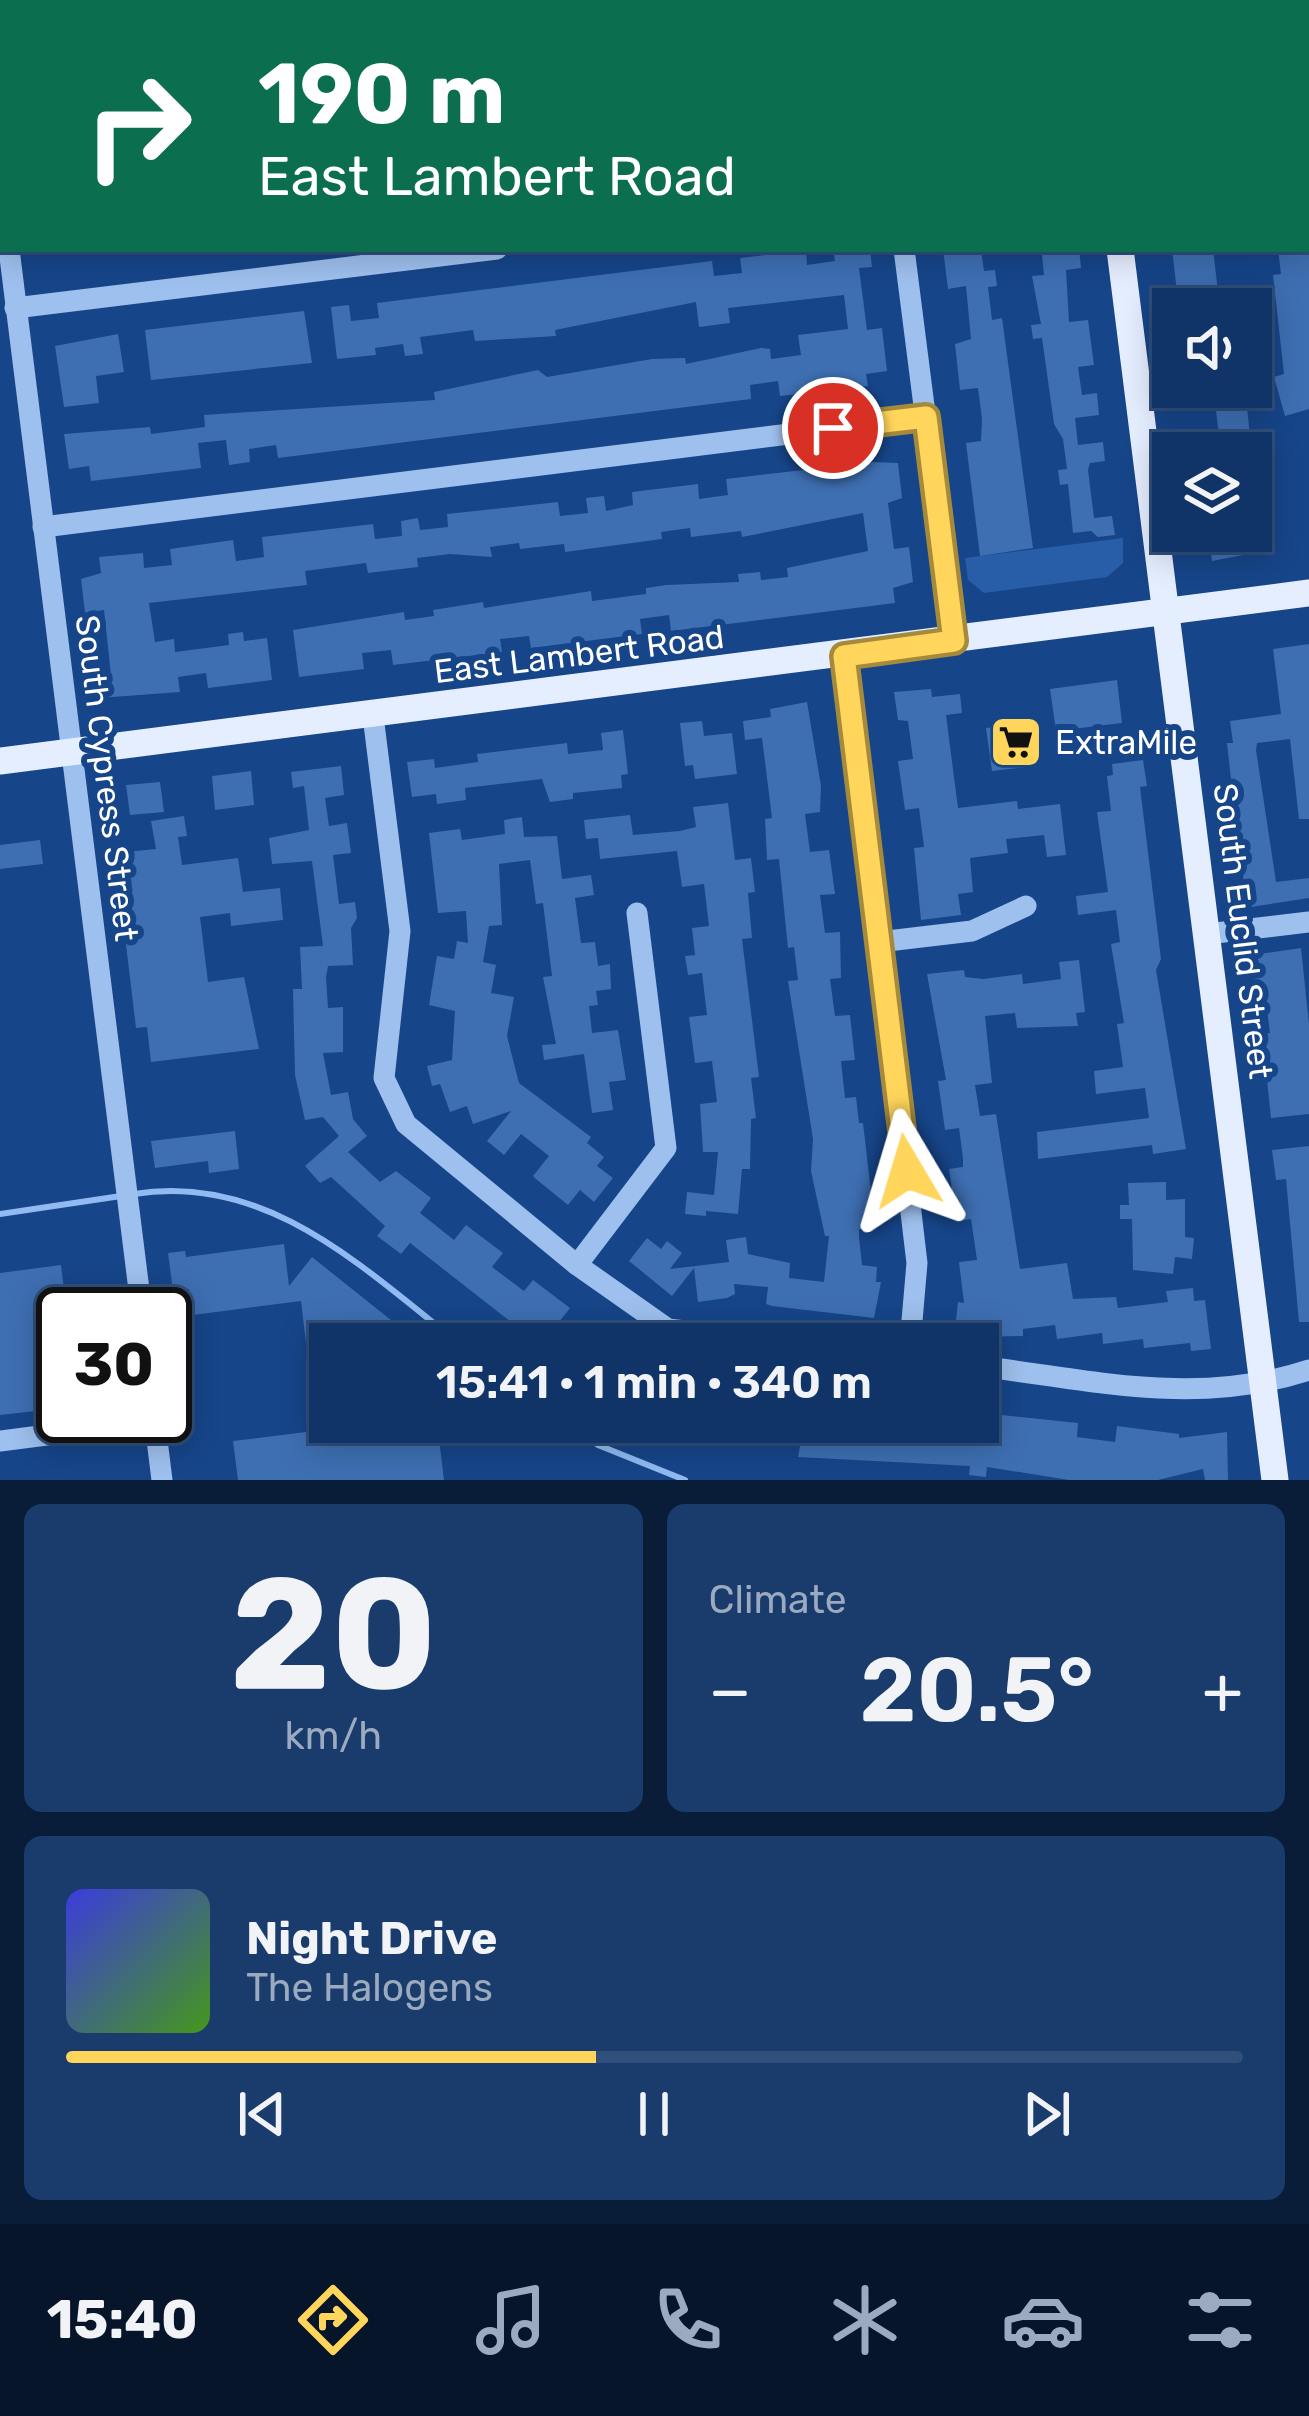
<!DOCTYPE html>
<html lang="en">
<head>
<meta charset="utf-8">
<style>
	:root { --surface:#103467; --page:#193c6d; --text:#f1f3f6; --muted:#9caac0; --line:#304f7b; --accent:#ffd55b }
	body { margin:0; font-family:Rubik,sans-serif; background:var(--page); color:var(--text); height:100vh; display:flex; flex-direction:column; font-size:45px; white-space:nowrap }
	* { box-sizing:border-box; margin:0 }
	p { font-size:39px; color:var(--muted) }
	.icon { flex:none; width:66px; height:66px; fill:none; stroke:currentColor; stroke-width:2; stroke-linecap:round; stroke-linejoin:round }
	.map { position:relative; height:1480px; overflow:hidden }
	.side { display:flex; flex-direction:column; gap:24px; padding:24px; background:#091d39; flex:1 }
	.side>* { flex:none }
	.hud { position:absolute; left:0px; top:0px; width:1311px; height:252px; box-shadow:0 6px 30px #0003,0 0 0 3px var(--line); background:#0b6e4f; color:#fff; overflow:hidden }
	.buttons { position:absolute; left:1152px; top:288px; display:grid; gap:24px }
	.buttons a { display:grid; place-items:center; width:120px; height:120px; border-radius:0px; background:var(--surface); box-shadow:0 6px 30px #0003,0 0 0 3px var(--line); font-size:60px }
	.speed { position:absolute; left:36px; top:1287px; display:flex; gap:24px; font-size:60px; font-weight:700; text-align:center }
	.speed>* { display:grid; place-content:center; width:156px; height:156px; border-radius:50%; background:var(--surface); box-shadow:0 6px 30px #0003,0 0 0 3px var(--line); line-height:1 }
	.speed .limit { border:6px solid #111; border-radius:18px; background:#fff; color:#111 }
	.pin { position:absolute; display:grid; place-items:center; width:102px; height:102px; color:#fff; margin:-51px; border:6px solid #fff; border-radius:50%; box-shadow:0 3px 12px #0007 }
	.me { position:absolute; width:132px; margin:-66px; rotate:353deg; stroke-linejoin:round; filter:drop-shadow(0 0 9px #0008) }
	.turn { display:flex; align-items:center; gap:42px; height:252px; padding:0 60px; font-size:54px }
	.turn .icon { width:156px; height:156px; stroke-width:2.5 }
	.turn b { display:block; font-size:84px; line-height:102px }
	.big { font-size:90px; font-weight:600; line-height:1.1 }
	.side .widget { flex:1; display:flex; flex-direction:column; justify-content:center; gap:18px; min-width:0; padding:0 42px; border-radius:18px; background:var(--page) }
	.side .dial { align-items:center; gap:0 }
	.dial b { font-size:156px; line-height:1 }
	.song { display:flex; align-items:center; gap:36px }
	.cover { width:144px; height:144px; border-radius:18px; background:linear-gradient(135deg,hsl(240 70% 55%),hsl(100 70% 35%)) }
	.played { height:12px; border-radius:6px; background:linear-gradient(90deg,var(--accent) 45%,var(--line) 45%) }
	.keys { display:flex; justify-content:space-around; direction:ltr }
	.heat { display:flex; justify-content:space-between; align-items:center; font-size:66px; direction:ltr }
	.side .tiles { flex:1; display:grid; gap:24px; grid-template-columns:1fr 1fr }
	.widget:last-child { grid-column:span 2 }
	.trip { position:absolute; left:309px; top:1323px; width:690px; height:120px; border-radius:0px; background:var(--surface); box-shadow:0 6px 30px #0003,0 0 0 3px var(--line); font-weight:600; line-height:120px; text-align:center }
	.tab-bar { display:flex; height:192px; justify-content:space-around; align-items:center; background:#061529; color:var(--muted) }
	.tab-bar .icon { width:84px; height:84px }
	.tab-bar .active { color:var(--accent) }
	.tab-bar b { font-size:54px; color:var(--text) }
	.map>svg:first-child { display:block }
	.green { fill:#285ea8 }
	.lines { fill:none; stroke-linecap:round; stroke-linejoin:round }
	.stream { stroke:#90baf1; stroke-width:6 }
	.building { fill:#3e6fb2 }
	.minor { stroke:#9ec0ee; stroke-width:21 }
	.major { stroke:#e5eeff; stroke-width:27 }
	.route-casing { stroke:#a68a3b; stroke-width:30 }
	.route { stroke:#ffd55b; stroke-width:21 }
	.labels { text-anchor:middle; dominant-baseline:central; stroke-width:12; stroke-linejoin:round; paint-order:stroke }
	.street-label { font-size:33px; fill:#fff; stroke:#164589 }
	.poi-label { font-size:33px; fill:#fff; stroke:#164589; text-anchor:start }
</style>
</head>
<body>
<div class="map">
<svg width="1309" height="1480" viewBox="0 0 1309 1480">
	<rect width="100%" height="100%" fill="#164589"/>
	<path class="green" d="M 1123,538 L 1123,563 L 1107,577 L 984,593 L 968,580 L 965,558 Z"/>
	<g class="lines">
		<g class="stream">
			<path d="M 134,1194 C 267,1172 364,1269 460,1344"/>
			<path d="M 0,1214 L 121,1196"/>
			<path d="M 564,1422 L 598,1445 L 685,1480"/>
		</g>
	</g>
	<g class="building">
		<path d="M 833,249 L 870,249 L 872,267 L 859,268 L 867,330 L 882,328 L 887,371 L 866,374 L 868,386 L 780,396 L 778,381 L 750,385 L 751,399 L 278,458 L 276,445 L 249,449 L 250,462 L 229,465 L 226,440 L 198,443 L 201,468 L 91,481 L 89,466 L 69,469 L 64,434 L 150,427 L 151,434 L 205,427 L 204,415 L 435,400 L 434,392 L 538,370 L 547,377 L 652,359 L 685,358 L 686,364 L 761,348 L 770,349 L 771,359 L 801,355 L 798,335 L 848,329 L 844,295 L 728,308 L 730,323 L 699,327 L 696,302 L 555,330 L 556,336 L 475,341 L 473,330 L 420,337 L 423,354 L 405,356 L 403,344 L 375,348 L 376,355 L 337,359 L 331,307 L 349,305 L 351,321 L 379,318 L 377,303 L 712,261 L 714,276 L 742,273 L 740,258 L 775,254 L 806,250 L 807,265 L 835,261 Z"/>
		<path d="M 943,249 L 981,249 L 984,271 L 995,270 L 997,286 L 988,287 L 992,320 L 1002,318 L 1033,548 L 980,556 L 966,443 L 981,441 L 982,419 L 978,388 L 960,390 L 955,344 L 971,339 L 966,286 L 948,289 Z"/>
		<path d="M 1079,249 L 1081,268 L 1066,270 L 1069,322 L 1088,320 L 1094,365 L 1078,367 L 1082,395 L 1097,393 L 1099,415 L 1075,418 L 1078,445 L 1103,442 L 1105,461 L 1090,463 L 1088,470 L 1094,518 L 1112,516 L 1115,535 L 1098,537 L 1091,531 L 1073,533 L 1068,484 L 1060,485 L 1058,470 L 1067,469 L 1063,439 L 1054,424 L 1042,338 L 1033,339 L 1031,325 L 1041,324 L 1032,276 L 1044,275 L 1042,255 Z"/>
		<path d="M 1172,249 L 1213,249 L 1220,309 L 1179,309 Z"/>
		<path d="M 1278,249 L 1309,249 L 1309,409 L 1285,416 L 1274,377 L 1284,374 L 1273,275 L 1281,274 Z"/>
		<path d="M 304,311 L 312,363 L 151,380 L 145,330 Z"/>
		<path d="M 118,334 L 124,372 L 96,376 L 99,403 L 64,407 L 55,346 Z"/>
		<path d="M 1247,407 L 1251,446 L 1197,453 L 1195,438 L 1219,435 L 1216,411 Z"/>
		<path d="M 873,462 L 898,463 L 902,498 L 888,503 L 894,549 L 909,547 L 913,582 L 893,588 L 895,603 L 671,631 L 669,615 L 640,619 L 642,634 L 531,648 L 529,636 L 500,639 L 502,652 L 393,665 L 391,650 L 362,653 L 364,669 L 299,677 L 293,630 L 404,612 L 405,620 L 434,616 L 433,610 L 483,602 L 484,608 L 591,591 L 592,601 L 646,594 L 646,588 L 666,585 L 739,582 L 738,574 L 760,572 L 761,580 L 788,577 L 787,568 L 868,551 L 863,513 L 742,537 L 741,531 L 691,537 L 690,528 L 661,532 L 662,539 L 565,552 L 564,544 L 520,549 L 519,543 L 490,547 L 492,557 L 450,554 L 417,558 L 418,567 L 368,573 L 366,563 L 305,571 L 307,585 L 149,603 L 155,642 L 174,639 L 175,652 L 229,645 L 228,634 L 243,632 L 244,641 L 267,638 L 272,680 L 208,688 L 206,673 L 178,677 L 180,692 L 99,698 L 96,677 L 111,675 L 104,610 L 85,613 L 81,579 L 101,573 L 99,557 L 143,553 L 144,568 L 172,565 L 170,549 L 233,540 L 236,561 L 264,557 L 262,537 L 373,524 L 375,539 L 402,536 L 401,521 L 418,518 L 420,530 L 448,527 L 447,514 L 558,502 L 560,516 L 588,513 L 586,498 L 604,496 L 606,511 L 633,505 L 632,492 L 698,484 L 699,499 L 728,495 L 726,479 Z"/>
		<path d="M 1262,531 L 1264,551 L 1212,561 L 1208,532 Z"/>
		<path d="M 1309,644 L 1309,819 L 1299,819 L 1290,739 L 1257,743 L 1256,750 L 1276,882 L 1309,878 L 1309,898 L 1251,907 L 1239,887 L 1244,884 L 1238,835 L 1227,831 L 1236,825 L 1227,743 L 1233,743 L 1230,721 L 1281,714 L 1273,649 Z"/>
		<path d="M 1117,680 L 1122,723 L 1056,731 L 1050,689 Z"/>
		<path d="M 931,689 L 932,697 L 960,694 L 962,713 L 946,715 L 958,808 L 1017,801 L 1018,809 L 1060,804 L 1066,855 L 1047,857 L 1044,835 L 1006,839 L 1008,853 L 970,858 L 973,892 L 958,894 L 961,915 L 921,920 L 914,848 L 924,847 L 919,808 L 905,810 L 898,761 L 913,759 L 908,721 L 898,720 L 894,692 Z"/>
		<path d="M 807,702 L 821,786 L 820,812 L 805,814 L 810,852 L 829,850 L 835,894 L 820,895 L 825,933 L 840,932 L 841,978 L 830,979 L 835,1016 L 850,1015 L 855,1060 L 841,1061 L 845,1098 L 856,1097 L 859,1123 L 863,1123 L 875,1227 L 859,1229 L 859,1237 L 862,1265 L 877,1267 L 876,1282 L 881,1282 L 874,1318 L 772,1306 L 766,1304 L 768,1287 L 734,1284 L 735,1294 L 727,1298 L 698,1302 L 694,1268 L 672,1296 L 629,1261 L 647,1238 L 661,1249 L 667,1241 L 682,1253 L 670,1269 L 729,1262 L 726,1240 L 746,1237 L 748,1254 L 790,1263 L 789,1278 L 824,1282 L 829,1236 L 825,1236 L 811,1171 L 813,1139 L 788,981 L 798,980 L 794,947 L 788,948 L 779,859 L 767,860 L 765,819 L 772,818 L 762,738 L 745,740 L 743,721 L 771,717 L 770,709 Z"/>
		<path d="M 702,721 L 704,736 L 732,733 L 737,774 L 695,779 L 693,765 L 685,766 L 680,723 Z"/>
		<path d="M 1017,724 L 1032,736 L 1036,766 L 992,771 L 986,728 Z"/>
		<path d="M 623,730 L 628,774 L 621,775 L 622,788 L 573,793 L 573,799 L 550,802 L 542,779 L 465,788 L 466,800 L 437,804 L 436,794 L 412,797 L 407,762 L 434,759 L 435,768 L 478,762 L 477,754 L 567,743 L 568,754 L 603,750 L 601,733 Z"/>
		<path d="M 1143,760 L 1147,786 L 1140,787 L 1161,959 L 1156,970 L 1186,1149 L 1153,1154 L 1152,1145 L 1038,1159 L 1037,1132 L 1149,1118 L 1145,1088 L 1096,1094 L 1094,1071 L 1123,1067 L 1117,1024 L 1124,1023 L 1111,944 L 1120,942 L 1116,910 L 1078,915 L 1076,896 L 1108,892 L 1097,812 L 1111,811 L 1107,776 L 1113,775 L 1112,764 Z"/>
		<path d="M 341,766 L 344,795 L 325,798 L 329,826 L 347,823 L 351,853 L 333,855 L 339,904 L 355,902 L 357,918 L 351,928 L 353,965 L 328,966 L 326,977 L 328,1008 L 343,1007 L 343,1052 L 323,1053 L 331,1095 L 348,1092 L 353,1119 L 367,1136 L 348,1152 L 380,1182 L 396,1171 L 431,1198 L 420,1213 L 454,1240 L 466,1225 L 503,1253 L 492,1267 L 524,1291 L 533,1280 L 570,1308 L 559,1322 L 587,1344 L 539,1344 L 410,1243 L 401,1254 L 377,1236 L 385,1226 L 331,1177 L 320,1183 L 305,1166 L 339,1136 L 323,1117 L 305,1120 L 295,1075 L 293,989 L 302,989 L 300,947 L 323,946 L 312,861 L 272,864 L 269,838 L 309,830 L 304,786 L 293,788 L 291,772 Z"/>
		<path d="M 251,771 L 254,805 L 215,810 L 212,776 Z"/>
		<path d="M 160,782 L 164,812 L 130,815 L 126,785 Z"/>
		<path d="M 728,803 L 735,860 L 751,858 L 755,892 L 748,893 L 752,938 L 742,939 L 759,1077 L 751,1078 L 756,1118 L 751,1119 L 750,1169 L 742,1169 L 738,1214 L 706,1211 L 706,1216 L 685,1214 L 687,1192 L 714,1195 L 718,1152 L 703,1152 L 700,1104 L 717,1102 L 712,1061 L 695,1063 L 689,1017 L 707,1015 L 702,973 L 688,975 L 685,956 L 695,955 L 692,928 L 709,926 L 704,884 L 682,887 L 677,851 L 600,859 L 598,838 L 586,839 L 584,820 L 630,815 L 633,835 L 680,831 L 696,827 L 693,807 Z"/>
		<path d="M 184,816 L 187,836 L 178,837 L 182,865 L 238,858 L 243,892 L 280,888 L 283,920 L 231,926 L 230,913 L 200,917 L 208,982 L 244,977 L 259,1049 L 151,1062 L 147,1027 L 136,1028 L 115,853 L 156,849 L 151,821 Z"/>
		<path d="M 522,817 L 524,837 L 557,836 L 562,879 L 591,875 L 594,895 L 575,898 L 581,943 L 595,942 L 598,966 L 610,964 L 611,989 L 596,991 L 598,1005 L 589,1006 L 592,1033 L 618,1030 L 626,1080 L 609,1082 L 613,1110 L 592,1113 L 584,1054 L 544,1060 L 542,1045 L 556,1044 L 543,977 L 552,976 L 543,903 L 536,904 L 530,860 L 499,864 L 502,925 L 489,926 L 483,962 L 496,965 L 491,993 L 514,997 L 507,1036 L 519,1083 L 591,1137 L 587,1143 L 604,1157 L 597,1166 L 613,1178 L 594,1202 L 580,1190 L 568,1205 L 536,1179 L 533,1176 L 549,1156 L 521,1134 L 504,1155 L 487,1141 L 511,1111 L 473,1124 L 467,1106 L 450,1112 L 440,1084 L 432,1086 L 427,1066 L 452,1060 L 455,1011 L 429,1005 L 437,956 L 454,959 L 457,941 L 468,943 L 466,911 L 438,913 L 429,833 L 460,829 L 462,840 L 505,834 L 504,820 Z"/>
		<path d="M 40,840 L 43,864 L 0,869 L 0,845 Z"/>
		<path d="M 1301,948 L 1309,1024 L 1309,1114 L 1271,1118 L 1265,1061 L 1256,1062 L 1253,1035 L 1270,1033 L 1266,1002 L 1250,1004 L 1248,985 L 1255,984 L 1252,955 Z"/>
		<path d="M 1079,960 L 1085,1012 L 1076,1013 L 1078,1026 L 1017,1028 L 1015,1013 L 985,1016 L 992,1083 L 975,1085 L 980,1116 L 996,1114 L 1020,1269 L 1067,1263 L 1073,1299 L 1116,1297 L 1118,1308 L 1168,1302 L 1166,1291 L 1193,1288 L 1194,1301 L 1205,1300 L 1211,1349 L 1191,1351 L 1190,1343 L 1144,1348 L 1143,1339 L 1103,1344 L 1102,1333 L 1057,1339 L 1055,1325 L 1023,1329 L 1023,1336 L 979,1337 L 955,1330 L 958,1302 L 964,1303 L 959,1262 L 977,1260 L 971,1219 L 957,1221 L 949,1169 L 963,1167 L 963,1158 L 959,1128 L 945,1130 L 938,1081 L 946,1080 L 927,974 L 964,970 L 965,977 L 983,979 L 1022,974 L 1023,984 L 1061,979 L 1059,962 Z"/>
		<path d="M 235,1131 L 239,1169 L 209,1173 L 208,1161 L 155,1168 L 151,1141 Z"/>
		<path d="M 1309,1146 L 1309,1322 L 1299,1322 L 1286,1179 L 1276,1180 L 1272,1150 Z"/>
		<path d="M 1166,1182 L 1166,1200 L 1185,1199 L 1185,1237 L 1194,1238 L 1192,1259 L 1175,1257 L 1173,1274 L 1133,1270 L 1132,1219 L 1120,1219 L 1120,1205 L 1129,1205 L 1128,1183 Z"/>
		<path d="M 284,1244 L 289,1286 L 312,1257 L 421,1344 L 330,1344 L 330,1390 L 312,1393 L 301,1301 L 193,1315 L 189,1289 L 173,1291 L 168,1253 L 185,1251 L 186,1257 Z"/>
		<path d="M 61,1265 L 67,1314 L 63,1408 L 0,1415 L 0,1273 Z"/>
		<path d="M 992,1414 L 1078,1423 L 1077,1437 L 1115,1442 L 1117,1426 L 1179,1434 L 1179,1438 L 1227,1432 L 1228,1480 L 1205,1480 L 1203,1469 L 1158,1480 L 1069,1480 L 987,1467 L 986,1477 L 969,1475 L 970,1466 L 798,1457 L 800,1446 L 716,1437 L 717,1422 L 991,1422 Z"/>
		<path d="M 386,1422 L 437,1422 L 444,1480 L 238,1480 L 233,1441 Z"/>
	</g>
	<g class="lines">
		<g class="minor">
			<path d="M 514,0 L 515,3"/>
			<path d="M 434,3 L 458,0"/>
			<path d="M 0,57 L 3,56"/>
			<path d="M 1308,150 L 1309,150"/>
			<path d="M 0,175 L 3,201"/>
			<path d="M 9,249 L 142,1314"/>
			<path d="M 904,249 L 954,641"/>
			<path d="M 15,308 L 497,249"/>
			<path d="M 43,527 L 926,417"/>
			<path d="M 845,656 L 917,1263 L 910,1344"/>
			<path d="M 373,716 L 400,931 L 384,1078 L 406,1124 L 577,1265 L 668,1329 L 797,1344"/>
			<path d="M 1207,934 L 1309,922"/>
			<path d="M 879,942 L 972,931 L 1026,906"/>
			<path d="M 577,1265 L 666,1148 L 637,913"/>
			<path d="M 978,1366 C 1092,1380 1197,1407 1309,1370"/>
			<path d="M 154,1416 L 162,1480"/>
			<path d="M 0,1441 L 155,1421"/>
		</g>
		<g class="major">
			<path d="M 1089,0 L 1090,3"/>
			<path d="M 1120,249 L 1275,1480"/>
			<path d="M 0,761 L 1309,593"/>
		</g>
	</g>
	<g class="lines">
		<g class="route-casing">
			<path id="route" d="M 833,428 L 926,417 L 954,641 L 844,656 L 907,1171"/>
		</g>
		<use href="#route" class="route"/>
	</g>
	<defs>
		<g id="supermarket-square" transform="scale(2.7)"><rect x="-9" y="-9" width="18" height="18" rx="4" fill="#ffd55b" stroke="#164589"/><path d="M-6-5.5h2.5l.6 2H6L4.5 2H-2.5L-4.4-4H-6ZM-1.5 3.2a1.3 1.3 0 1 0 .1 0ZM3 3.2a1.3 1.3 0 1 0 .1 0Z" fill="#111"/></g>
	</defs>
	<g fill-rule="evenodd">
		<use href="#supermarket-square" x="1016" y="742"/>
	</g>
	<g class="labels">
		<g class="street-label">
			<text transform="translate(579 654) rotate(-7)">East Lambert Road</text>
			<text transform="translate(107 778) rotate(83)">South Cypress Street</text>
			<text transform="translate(1243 931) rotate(83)">South Euclid Street</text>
		</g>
		<g class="poi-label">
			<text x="1055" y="742">ExtraMile</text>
		</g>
	</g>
</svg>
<div class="buttons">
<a><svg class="icon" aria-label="sound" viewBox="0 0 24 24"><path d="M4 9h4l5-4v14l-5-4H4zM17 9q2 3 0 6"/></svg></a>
<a><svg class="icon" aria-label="layers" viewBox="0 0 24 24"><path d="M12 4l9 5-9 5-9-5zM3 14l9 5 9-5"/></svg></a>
</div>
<div class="speed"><div class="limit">30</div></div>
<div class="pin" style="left:833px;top:428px;background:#d93025"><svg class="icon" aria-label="arrive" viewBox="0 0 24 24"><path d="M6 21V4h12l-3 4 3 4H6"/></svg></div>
<svg class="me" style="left:907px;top:1171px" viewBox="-20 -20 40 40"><path d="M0-17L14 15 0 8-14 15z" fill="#ffd55b" stroke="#fff" stroke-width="4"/></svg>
<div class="trip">15:41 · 1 min · 340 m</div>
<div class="hud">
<div class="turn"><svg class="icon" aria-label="right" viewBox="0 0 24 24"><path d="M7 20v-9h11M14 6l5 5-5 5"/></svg><div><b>190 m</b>East Lambert Road</div></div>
</div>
</div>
<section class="side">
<div class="tiles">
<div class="widget dial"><b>20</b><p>km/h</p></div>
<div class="widget"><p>Climate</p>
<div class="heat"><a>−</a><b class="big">20.5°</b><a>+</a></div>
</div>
<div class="widget">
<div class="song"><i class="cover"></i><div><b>Night Drive</b><p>The Halogens</p></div></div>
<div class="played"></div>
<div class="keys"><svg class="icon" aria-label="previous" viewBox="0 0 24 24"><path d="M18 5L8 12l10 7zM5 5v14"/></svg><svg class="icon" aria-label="pause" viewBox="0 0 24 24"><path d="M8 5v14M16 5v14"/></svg><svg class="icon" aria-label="next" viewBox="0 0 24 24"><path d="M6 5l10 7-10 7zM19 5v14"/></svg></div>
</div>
</div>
</section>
<nav class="tab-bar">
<b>15:40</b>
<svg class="icon active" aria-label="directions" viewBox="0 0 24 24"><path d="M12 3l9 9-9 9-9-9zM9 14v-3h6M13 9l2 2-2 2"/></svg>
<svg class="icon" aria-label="music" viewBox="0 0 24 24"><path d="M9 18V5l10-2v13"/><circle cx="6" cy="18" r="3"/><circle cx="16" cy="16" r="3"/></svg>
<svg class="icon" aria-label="phone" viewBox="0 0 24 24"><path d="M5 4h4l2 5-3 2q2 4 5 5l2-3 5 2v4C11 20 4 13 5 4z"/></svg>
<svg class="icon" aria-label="climate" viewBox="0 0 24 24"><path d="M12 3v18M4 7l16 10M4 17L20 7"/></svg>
<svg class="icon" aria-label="car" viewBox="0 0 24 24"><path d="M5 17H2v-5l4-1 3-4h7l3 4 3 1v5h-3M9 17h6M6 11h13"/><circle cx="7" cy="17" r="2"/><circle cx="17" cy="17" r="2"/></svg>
<svg class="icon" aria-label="filters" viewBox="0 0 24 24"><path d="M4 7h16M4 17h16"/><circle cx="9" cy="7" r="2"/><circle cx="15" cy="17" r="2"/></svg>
</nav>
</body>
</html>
